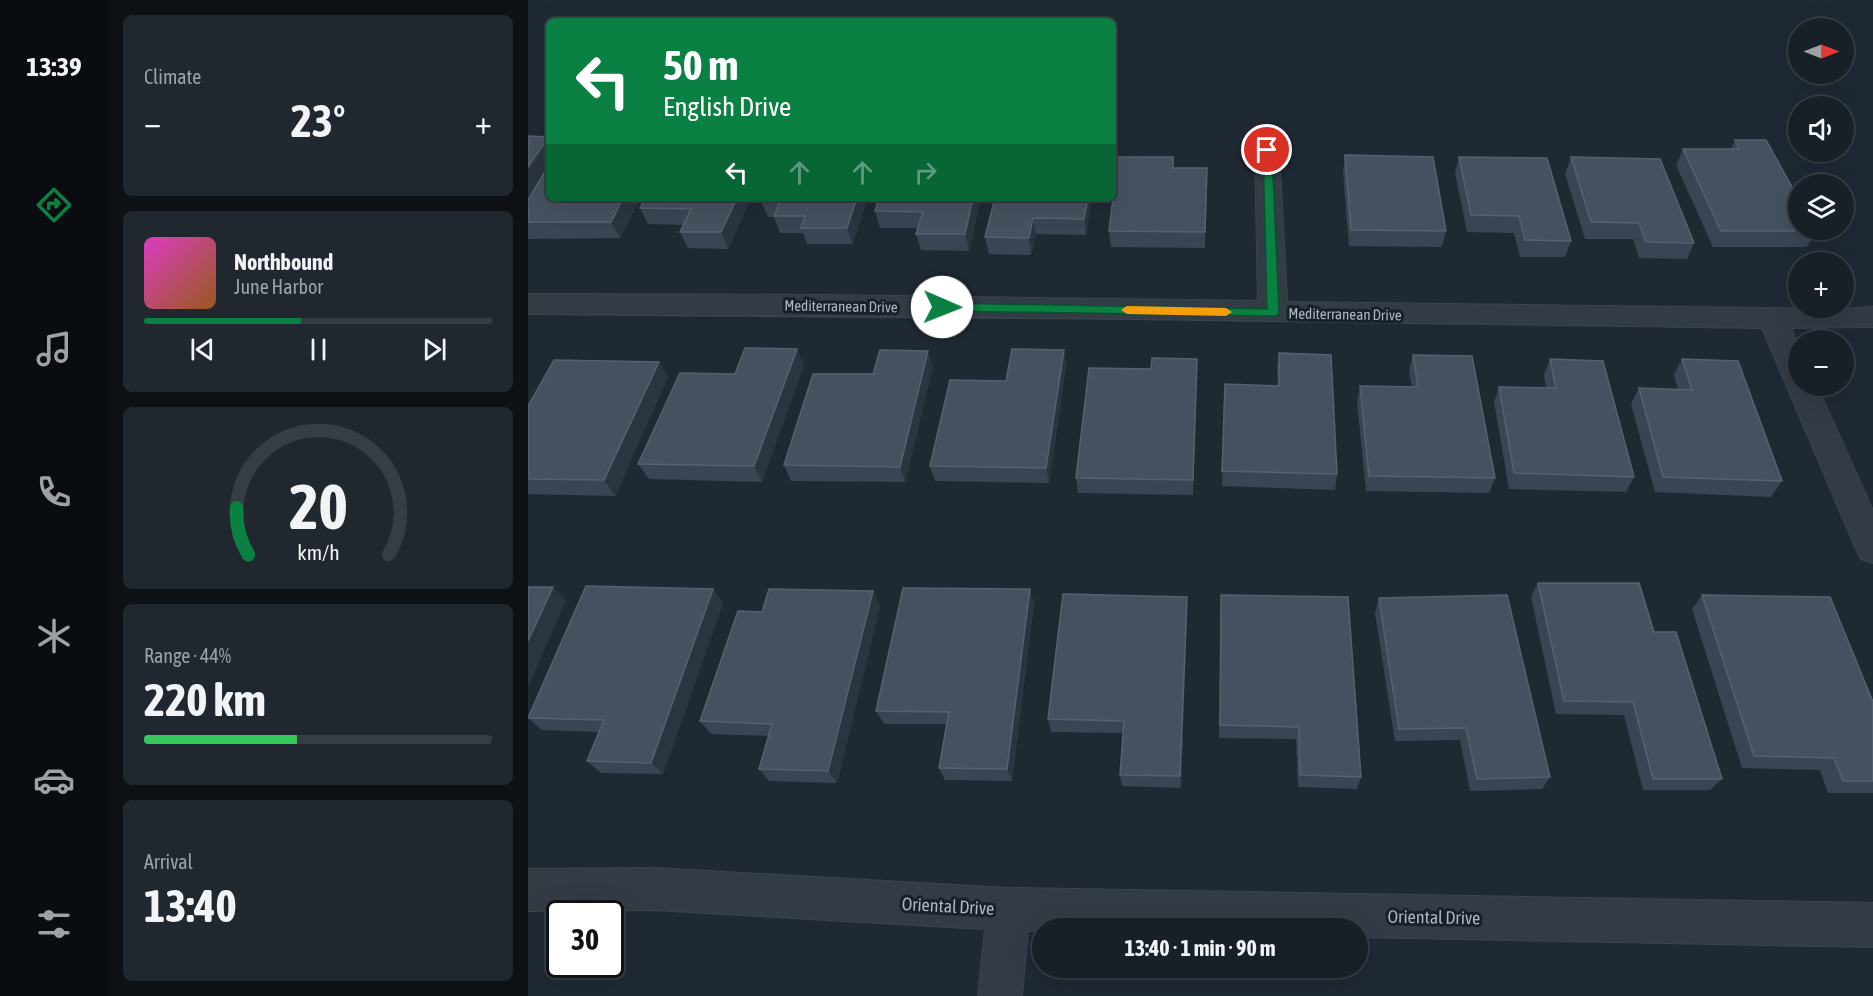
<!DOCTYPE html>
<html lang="en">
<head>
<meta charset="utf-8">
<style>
	:root { --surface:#171f27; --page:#20272f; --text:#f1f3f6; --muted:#9ea2a7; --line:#363d44; --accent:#0b8043 }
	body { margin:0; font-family:"Asap Condensed",sans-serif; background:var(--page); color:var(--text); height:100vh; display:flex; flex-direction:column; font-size:22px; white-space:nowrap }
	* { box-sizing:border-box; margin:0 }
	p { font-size:20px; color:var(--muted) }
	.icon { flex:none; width:33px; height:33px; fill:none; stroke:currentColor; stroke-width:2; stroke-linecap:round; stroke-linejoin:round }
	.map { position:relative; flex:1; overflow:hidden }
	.panel { display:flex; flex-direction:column; gap:15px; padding:15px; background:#0d1115; width:420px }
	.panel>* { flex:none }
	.hud { position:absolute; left:18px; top:18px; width:570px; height:183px; border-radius:9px; box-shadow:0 6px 24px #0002,0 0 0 2px var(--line); background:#0b8043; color:#fff; overflow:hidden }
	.needle { width:39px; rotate:90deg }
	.controls { position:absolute; left:1260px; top:18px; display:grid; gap:12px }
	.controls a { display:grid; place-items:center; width:66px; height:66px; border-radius:50%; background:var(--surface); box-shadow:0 6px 24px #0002,0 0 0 2px var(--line); font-size:30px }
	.speed { position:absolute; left:18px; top:900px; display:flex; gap:12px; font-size:30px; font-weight:700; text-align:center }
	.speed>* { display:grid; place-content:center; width:78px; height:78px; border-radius:50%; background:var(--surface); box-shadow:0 6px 24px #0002,0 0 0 2px var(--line); line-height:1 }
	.speed .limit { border:3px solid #111; border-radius:9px; background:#fff; color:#111 }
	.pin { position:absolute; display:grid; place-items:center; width:51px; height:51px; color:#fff; margin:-26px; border:3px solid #fff; border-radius:50%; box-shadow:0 2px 6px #0007 }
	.me { position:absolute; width:66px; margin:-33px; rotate:91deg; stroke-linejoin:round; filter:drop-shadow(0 0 4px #0008) }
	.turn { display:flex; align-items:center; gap:21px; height:126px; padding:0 18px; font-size:27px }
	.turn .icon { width:78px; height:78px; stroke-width:2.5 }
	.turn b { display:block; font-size:42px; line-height:51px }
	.lanes { display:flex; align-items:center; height:57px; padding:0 18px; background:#0003; justify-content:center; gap:30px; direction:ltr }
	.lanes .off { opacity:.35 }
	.big { font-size:45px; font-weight:700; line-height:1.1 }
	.panel .widget { flex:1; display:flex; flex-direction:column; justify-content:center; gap:9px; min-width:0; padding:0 21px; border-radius:9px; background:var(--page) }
	.panel .dial { align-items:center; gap:0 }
	.dial svg { height:156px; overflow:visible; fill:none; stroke:var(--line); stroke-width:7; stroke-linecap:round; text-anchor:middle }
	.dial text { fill:var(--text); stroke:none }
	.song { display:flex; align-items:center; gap:18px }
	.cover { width:72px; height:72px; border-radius:9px; background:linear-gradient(135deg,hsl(310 70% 55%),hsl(30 70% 35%)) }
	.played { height:6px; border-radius:3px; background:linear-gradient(90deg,var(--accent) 45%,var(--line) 45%) }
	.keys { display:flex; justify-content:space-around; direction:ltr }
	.heat { display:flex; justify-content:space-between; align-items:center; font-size:33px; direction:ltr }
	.charge { height:9px; border-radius:4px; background:linear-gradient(90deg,#34c759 44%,var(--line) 0) }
	.trip { position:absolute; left:504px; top:918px; width:336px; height:60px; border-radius:30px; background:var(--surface); box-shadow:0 6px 24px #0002,0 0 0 2px var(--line); font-weight:700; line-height:60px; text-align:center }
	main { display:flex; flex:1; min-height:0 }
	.menu { display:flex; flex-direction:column; width:108px; justify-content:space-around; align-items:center; background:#090c10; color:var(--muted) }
	.menu .icon { width:42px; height:42px }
	.menu .selected { color:var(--accent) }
	.menu b { font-size:27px; color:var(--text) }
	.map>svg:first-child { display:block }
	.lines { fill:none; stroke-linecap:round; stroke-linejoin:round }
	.minor-casing { stroke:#3c444e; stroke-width:2 }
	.minor { fill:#333b45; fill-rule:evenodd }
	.wall { fill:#3a4553 }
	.shaded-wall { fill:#2a3542 }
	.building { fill:#46515f; stroke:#56616f; stroke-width:1.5 }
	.route { fill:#0b8043; stroke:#07532c; stroke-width:1.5 }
	.slow { fill:#f59e0b }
	.labels { text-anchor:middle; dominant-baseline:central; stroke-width:6; stroke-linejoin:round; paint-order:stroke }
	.street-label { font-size:15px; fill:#acb5c2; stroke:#182029 }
	.near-street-label { font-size:18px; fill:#acb5c2; stroke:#182029 }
</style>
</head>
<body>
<main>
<nav class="menu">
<b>13:39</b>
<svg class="icon selected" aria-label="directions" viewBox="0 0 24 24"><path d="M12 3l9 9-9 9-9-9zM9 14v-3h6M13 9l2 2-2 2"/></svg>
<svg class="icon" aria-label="music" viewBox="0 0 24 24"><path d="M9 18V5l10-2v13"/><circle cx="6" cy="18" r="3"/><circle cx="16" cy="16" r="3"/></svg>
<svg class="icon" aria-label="phone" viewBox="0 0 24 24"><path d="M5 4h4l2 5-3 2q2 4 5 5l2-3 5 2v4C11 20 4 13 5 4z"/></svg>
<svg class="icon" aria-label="climate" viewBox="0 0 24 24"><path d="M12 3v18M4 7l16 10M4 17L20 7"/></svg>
<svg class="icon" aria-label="car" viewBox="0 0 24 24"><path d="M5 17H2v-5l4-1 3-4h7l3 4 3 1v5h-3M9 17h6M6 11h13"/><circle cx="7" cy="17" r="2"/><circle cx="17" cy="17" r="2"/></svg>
<svg class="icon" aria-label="filters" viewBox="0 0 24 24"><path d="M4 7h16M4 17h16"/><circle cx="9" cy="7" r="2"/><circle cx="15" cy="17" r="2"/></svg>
</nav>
<section class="panel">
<div class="widget"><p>Climate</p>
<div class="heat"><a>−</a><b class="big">23°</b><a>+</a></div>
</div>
<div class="widget">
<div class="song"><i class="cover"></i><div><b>Northbound</b><p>June Harbor</p></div></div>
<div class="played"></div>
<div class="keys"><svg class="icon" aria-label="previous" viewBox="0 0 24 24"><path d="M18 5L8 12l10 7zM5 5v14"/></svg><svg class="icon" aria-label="pause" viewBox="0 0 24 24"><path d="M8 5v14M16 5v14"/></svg><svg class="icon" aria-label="next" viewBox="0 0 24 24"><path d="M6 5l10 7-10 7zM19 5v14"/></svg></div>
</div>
<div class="widget dial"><svg viewBox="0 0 100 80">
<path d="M14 69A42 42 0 1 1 86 69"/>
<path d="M14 69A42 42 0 0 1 8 45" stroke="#0b8043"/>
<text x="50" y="56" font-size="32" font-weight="700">20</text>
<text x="50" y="72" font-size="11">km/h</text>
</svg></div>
<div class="widget"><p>Range · 44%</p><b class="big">220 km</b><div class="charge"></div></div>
<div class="widget"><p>Arrival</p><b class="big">13:40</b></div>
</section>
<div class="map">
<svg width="1345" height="996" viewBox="0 0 1345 996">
	<rect width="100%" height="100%" fill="#1f2934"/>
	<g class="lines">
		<g class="minor-casing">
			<g id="minor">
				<path d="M 739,143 L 748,145 L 751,150 L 759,302 L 1308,309 L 1345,307 L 1345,327 L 1263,328 L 1270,345 L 1270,386 L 1289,386 L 1345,511 L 1345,563 L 1333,559 L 1328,549 L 1234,328 C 822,322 412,315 0,314 L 0,294 L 296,295 L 730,301 L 727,150 L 730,145 Z"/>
				<path d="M 127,868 L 481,888 L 1345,903 L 1345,947 L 830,937 L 830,928 L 514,928 L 514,931 L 500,931 L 494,996 L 450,996 L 457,929 L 127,910 L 0,911 L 0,869 Z"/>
			</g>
		</g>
		<use href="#minor" class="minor"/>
	</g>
	<g class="wall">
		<path d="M 1207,140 L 1288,231 L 1279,247 L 1185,247 L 1148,165 L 1155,149 L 1203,149 Z"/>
		<path d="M 817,155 L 918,231 L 914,247 L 821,246 L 815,172 Z"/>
		<path d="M 931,157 L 1043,241 L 1037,257 L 992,257 L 986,233 L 939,232 L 927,173 Z"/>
		<path d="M 1043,157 L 1166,243 L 1159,259 L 1111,258 L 1105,239 L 1057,239 L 1037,174 Z"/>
		<path d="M 645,168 L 679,168 L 677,248 L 583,247 L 581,231 Z"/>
		<path d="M 12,181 L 21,198 L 112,198 L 92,238 L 0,239 L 0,200 Z"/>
		<path d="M 117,198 L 223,198 L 200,249 L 160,248 L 152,232 L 155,225 L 120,224 L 112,208 Z"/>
		<path d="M 339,198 L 325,244 L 279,244 L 275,233 L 252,233 L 246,217 L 240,217 L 233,201 Z"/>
		<path d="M 453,198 L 441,251 L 393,250 L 388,234 L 390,228 L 352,228 L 347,211 Z"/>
		<path d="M 467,198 L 564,198 L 558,235 L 508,234 L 503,255 L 461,254 L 457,237 Z"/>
		<path d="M 536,350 L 538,366 L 521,483 L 407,481 L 402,466 L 478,381 Z"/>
		<path d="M 751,353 L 809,474 L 807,490 L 694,486 L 697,384 L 750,386 L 749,369 Z"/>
		<path d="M 885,355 L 967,478 L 961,493 L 838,491 L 829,402 L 832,386 L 884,387 L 881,371 Z"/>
		<path d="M 669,359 L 665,495 L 550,493 L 548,478 L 623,369 Z"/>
		<path d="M 1022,359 L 1106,477 L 1098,492 L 981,489 L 966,402 L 971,387 L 1018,388 L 1016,375 Z"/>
		<path d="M 1154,359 L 1254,481 L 1243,497 L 1127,492 L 1103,404 L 1111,388 L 1150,389 L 1146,375 Z"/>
		<path d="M 131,362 L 140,377 L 87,496 L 0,494 L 0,406 Z"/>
		<path d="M 276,365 L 234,482 L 121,479 L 110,464 L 207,374 Z"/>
		<path d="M 405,367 L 377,482 L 263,481 L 256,465 Z"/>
		<path d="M 1010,583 L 1126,632 L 1194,779 L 1182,790 L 1115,790 L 1096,715 L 1028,714 L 1003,597 Z"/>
		<path d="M 185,589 L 195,603 L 135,774 L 73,773 L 59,761 L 71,732 L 14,730 L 0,718 Z"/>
		<path d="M 502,589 L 506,603 L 484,781 L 417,780 L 411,768 L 418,724 L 356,724 L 348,711 Z"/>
		<path d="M 345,591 L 352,606 L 309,783 L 241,781 L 231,769 L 240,736 L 183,734 L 172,721 L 234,612 Z"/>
		<path d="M 693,595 L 833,777 L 829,789 L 770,787 L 768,739 L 691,738 Z"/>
		<path d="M 1174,595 L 1345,702 L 1345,793 L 1300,793 L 1292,770 L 1214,768 L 1164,609 Z"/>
		<path d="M 851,598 L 1022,777 L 1014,789 L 942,791 L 932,740 L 867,741 L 847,613 Z"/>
		<path d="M 659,611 L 653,788 L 594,786 L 592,775 L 595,733 L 523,732 L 520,719 Z"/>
	</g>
	<g class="shaded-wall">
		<path d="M 21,137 L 21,167 L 0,198 L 0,167 Z"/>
		<path d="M 95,198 L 112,198 L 92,238 L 83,222 Z"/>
		<path d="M 209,198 L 223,198 L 200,249 L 193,232 Z"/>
		<path d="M 329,198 L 339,198 L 325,244 L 319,228 Z"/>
		<path d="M 445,198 L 453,198 L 441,251 L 437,234 Z"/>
		<path d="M 560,198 L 564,198 L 558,235 L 556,219 Z"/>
		<path d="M 505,218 L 508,234 L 503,255 L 501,238 Z"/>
		<path d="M 269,349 L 276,365 L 234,482 L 226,466 Z"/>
		<path d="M 536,350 L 538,366 L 521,483 L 518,468 Z"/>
		<path d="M 400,351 L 405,367 L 377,482 L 372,467 Z"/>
		<path d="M 669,359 L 669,375 L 665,495 L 665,480 Z"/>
		<path d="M 131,362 L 140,377 L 87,496 L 76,480 Z"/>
		<path d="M 25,587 L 38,601 L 0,687 L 0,641 Z"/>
		<path d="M 185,589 L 195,603 L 135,774 L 123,763 Z"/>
		<path d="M 502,589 L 506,603 L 484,781 L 479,769 Z"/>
		<path d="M 345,591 L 352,606 L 309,783 L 300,771 Z"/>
		<path d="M 659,597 L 659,611 L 653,788 L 652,776 Z"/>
	</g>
	<g class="building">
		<path d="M 0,136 L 21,137 L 0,167 Z"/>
		<path d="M 1207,140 L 1238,140 L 1270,198 L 1270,230 L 1288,230 L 1288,231 L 1193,231 L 1155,149 L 1211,149 Z"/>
		<path d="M 817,155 L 905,157 L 918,231 L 823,230 Z"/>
		<path d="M 590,157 L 645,157 L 645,168 L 679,168 L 677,232 L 581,231 Z"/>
		<path d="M 931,157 L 1019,158 L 1043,241 L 997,240 L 991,216 L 943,215 Z"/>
		<path d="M 1043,157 L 1132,159 L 1166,243 L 1118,242 L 1111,223 L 1063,222 Z"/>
		<path d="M 21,165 L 21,198 L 95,198 L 83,222 L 0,222 L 0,200 Z"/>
		<path d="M 117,198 L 209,198 L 193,232 L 152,232 L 163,209 L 112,208 Z"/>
		<path d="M 235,198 L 329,198 L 319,228 L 273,228 L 277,216 L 246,216 L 252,201 L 233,201 Z"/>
		<path d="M 351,198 L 445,198 L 437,234 L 388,234 L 395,212 L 347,211 Z"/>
		<path d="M 467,198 L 560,198 L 556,219 L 505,218 L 501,238 L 457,237 Z"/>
		<path d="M 217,348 L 269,349 L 226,466 L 110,464 L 152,373 L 207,374 Z"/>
		<path d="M 484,349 L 536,350 L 518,468 L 402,466 L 422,380 L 478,381 Z"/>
		<path d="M 352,350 L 400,351 L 372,467 L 256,465 L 285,374 L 345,374 Z"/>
		<path d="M 751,353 L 803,355 L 809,474 L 694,471 L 697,384 L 751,386 Z"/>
		<path d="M 885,355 L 944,356 L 967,478 L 841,476 L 832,386 L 890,387 Z"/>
		<path d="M 624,358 L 669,359 L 665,480 L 548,478 L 561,368 L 623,369 Z"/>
		<path d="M 1022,359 L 1075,361 L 1106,477 L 986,473 L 971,387 L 1028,388 Z"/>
		<path d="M 1154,359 L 1210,361 L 1254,481 L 1135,477 L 1111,388 L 1164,390 Z"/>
		<path d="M 26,360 L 131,362 L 76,480 L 0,479 L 0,406 Z"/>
		<path d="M 1010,583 L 1111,583 L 1126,632 L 1148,632 L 1194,779 L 1125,779 L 1105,702 L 1036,701 Z"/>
		<path d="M 58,586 L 185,589 L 123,763 L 59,761 L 76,720 L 0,718 Z"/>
		<path d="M 0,587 L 25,587 L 0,641 Z"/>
		<path d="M 375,588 L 502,589 L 479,769 L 411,768 L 421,712 L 348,711 Z"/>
		<path d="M 241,589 L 345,591 L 300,771 L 231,769 L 244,724 L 172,721 L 210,611 L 234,612 Z"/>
		<path d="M 535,594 L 659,597 L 652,776 L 592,775 L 596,721 L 520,719 Z"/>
		<path d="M 693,595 L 820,597 L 833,777 L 772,775 L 771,727 L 692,725 Z"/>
		<path d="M 979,595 L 1022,777 L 949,779 L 938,728 L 871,729 L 851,598 Z"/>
		<path d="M 1174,595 L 1302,597 L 1345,702 L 1345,781 L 1315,781 L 1306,758 L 1226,756 Z"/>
	</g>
	<path class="route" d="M 735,148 L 744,150 L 751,313 L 749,316 L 414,311 L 408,307 L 414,303 L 739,309 Z"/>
	<path class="slow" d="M 599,306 L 698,308 L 704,312 L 698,316 L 599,314 L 593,310 Z"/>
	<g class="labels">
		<g class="street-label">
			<text transform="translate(313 306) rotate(1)">Mediterranean Drive</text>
			<text transform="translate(817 314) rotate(1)">Mediterranean Drive</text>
		</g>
		<g class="near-street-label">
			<text transform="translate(420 906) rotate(3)">Oriental Drive</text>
			<text transform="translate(906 917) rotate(1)">Oriental Drive</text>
		</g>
	</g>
</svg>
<div class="controls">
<a><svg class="needle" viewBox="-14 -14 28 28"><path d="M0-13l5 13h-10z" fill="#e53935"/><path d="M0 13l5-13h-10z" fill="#9ea2a7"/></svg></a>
<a><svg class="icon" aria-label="sound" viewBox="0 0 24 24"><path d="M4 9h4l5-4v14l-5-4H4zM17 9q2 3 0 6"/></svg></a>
<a><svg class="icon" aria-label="layers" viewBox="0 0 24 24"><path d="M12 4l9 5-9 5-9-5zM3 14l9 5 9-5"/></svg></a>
<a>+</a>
<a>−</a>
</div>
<div class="speed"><div class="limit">30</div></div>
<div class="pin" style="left:739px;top:150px;background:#d93025"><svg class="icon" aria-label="arrive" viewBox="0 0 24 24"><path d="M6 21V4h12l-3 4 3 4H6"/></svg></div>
<svg class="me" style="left:414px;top:307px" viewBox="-20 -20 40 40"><circle r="19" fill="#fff"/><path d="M0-13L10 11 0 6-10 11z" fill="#0b8043"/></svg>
<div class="trip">13:40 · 1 min · 90 m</div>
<div class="hud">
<div class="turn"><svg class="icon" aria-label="left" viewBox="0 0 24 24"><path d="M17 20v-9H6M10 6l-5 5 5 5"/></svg><div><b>50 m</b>English Drive</div></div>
<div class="lanes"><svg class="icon" aria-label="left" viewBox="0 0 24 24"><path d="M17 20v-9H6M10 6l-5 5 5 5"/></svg><svg class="icon off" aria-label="ahead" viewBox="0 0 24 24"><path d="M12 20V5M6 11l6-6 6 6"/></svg><svg class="icon off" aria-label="ahead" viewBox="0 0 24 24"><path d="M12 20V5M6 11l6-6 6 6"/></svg><svg class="icon off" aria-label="right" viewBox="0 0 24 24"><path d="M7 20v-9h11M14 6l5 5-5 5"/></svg></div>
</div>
</div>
</main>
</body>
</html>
